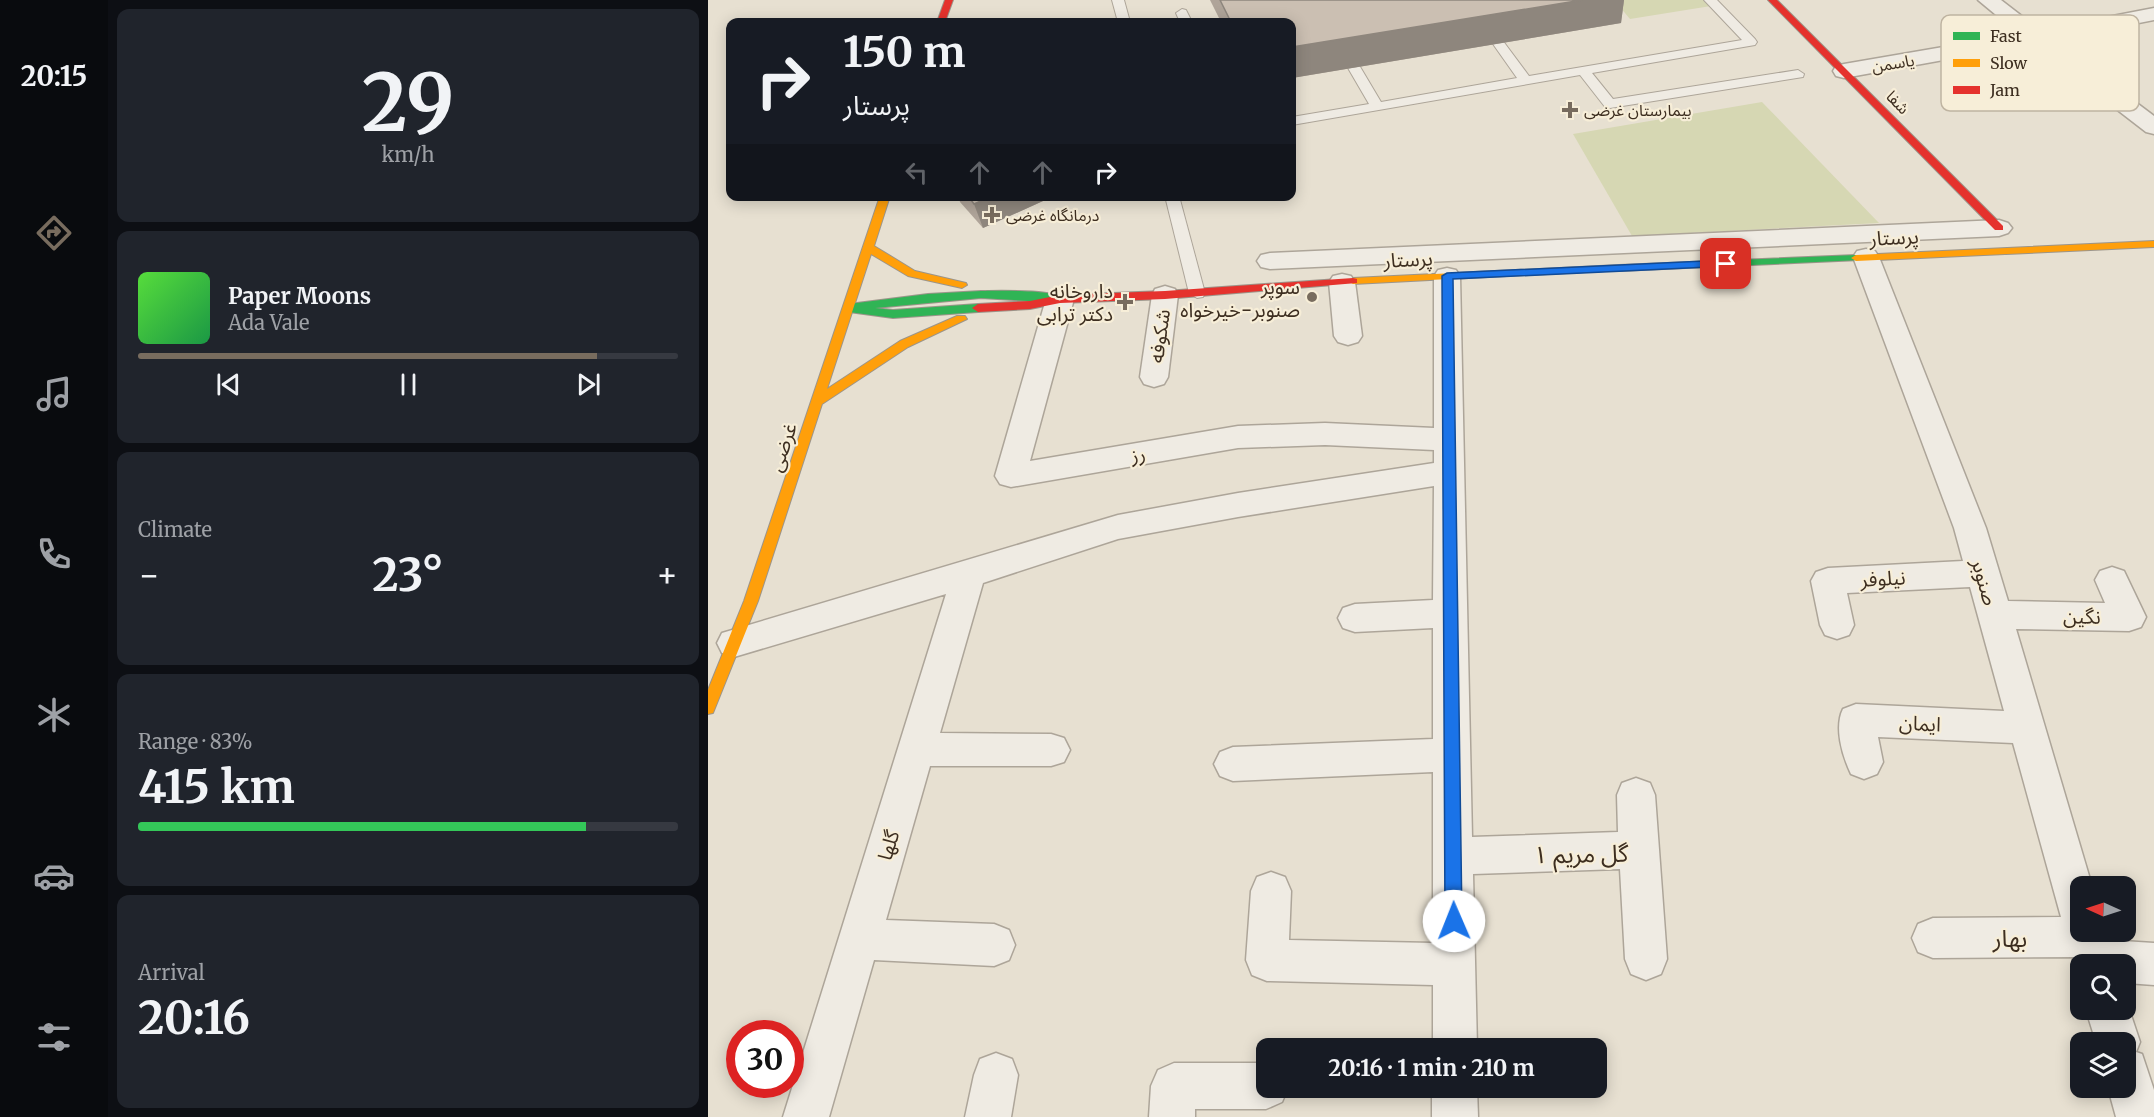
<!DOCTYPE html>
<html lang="en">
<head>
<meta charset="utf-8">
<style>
	:root { --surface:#171b24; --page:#20242c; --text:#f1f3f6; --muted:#9ea1a6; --line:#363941; --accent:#786c5e }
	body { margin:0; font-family:Merriweather,"Noto Sans Arabic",serif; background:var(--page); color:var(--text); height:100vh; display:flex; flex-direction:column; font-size:22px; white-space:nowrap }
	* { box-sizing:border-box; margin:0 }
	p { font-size:20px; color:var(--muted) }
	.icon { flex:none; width:33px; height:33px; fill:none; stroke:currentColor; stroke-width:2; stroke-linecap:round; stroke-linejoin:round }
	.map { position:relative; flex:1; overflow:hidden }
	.side { display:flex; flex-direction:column; gap:9px; padding:9px; background:#0d0f14; width:600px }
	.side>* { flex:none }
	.banner { position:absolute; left:18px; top:18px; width:570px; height:183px; border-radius:12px; box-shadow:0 3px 15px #0003; background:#171b24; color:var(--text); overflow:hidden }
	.needle { width:39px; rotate:273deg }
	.fabs { position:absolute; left:1362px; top:876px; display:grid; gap:12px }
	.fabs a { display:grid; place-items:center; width:66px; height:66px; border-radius:12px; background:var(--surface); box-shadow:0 3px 15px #0003; font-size:30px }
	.speed { position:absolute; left:18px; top:1020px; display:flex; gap:12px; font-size:30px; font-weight:700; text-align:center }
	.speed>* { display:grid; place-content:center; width:78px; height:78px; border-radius:50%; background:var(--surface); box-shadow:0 3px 15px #0003; line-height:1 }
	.speed .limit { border:9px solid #d22; background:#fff; color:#111 }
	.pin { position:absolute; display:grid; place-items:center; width:51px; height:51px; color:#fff; margin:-26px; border-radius:12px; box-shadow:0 3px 9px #0006 }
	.me { position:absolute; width:66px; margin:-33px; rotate:359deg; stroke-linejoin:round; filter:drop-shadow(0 0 4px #0008) }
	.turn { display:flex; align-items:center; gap:21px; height:126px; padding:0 18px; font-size:27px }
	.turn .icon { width:78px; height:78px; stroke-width:2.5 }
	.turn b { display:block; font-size:42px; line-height:51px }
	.lanes { display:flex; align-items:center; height:57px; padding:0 18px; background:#0003; justify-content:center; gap:30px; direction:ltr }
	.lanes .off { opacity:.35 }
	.big { font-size:45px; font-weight:700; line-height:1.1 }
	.side .widget { flex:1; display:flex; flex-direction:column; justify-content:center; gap:9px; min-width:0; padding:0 21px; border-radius:12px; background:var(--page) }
	.side .dial { align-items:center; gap:0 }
	.dial b { font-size:78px; line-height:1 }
	.song { display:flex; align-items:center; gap:18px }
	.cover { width:72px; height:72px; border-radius:9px; background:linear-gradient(135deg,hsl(110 70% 55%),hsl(140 70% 35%)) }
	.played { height:6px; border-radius:3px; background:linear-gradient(90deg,var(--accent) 85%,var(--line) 85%) }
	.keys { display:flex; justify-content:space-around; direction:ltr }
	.heat { display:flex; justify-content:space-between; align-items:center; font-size:33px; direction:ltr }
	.charge { height:9px; border-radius:4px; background:linear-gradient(90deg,#34c759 83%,var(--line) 0) }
	.trip { position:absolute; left:548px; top:1038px; width:351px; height:60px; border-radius:12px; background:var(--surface); box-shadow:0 3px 15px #0003; font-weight:700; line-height:60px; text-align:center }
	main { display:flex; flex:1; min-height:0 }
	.dock { display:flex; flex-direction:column; width:108px; justify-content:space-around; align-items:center; background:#090b0e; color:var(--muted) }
	.dock .icon { width:42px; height:42px }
	.dock .on { color:var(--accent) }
	.dock b { font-size:27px; color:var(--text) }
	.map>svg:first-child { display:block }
	.green { fill:#d6d7b3 }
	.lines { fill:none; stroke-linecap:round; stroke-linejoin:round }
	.lane-casing { stroke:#ada599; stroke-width:2 }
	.street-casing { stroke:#ada599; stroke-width:3 }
	.fast-casing { stroke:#9c958a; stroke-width:2 }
	.slow-casing { stroke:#9c958a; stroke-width:2 }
	.jam-casing { stroke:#9c958a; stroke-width:2 }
	.lane { fill:#efebe3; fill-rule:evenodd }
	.street { fill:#efebe3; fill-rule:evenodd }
	.fast { fill:#30b455; fill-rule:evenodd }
	.slow { fill:#ff9f0a; fill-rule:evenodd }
	.jam { fill:#e5322d; fill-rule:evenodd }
	.wall { fill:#afa499 }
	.shaded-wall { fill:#8e867d }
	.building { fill:#cbbfb2; stroke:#8e867d; stroke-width:1.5 }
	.route { fill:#1a73e8; stroke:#114b97; stroke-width:1.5 }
	.poi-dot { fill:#786c5e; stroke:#f7eed8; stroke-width:2 }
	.labels { text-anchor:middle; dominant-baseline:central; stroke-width:4.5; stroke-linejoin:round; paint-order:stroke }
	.far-street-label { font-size:16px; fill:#3d2e20; stroke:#f7eed8 }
	.far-poi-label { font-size:16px; fill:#3d2e20; stroke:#f7eed8; text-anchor:start }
	.street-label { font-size:20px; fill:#3d2e20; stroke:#f7eed8 }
	.poi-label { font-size:20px; fill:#3d2e20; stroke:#f7eed8; text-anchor:end }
	.near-street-label { font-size:24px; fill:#3d2e20; stroke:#f7eed8 }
	.key { fill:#f7eed8; stroke:#bfb4a1; stroke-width:1.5 }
	.key-label { font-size:16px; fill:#3d2e20 }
</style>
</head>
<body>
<main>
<nav class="dock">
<b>20:15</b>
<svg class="icon on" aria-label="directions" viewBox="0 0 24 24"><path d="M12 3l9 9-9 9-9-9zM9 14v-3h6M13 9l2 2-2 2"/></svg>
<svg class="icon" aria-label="music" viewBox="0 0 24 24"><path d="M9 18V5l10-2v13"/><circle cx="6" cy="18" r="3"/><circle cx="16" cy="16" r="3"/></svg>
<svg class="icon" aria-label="phone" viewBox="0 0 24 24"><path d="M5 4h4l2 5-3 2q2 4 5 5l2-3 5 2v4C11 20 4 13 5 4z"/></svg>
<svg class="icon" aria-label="climate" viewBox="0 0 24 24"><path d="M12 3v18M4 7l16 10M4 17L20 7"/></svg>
<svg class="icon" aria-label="car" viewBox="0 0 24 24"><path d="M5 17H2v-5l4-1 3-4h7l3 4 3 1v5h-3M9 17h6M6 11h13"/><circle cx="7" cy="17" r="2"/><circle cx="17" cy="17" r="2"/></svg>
<svg class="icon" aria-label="filters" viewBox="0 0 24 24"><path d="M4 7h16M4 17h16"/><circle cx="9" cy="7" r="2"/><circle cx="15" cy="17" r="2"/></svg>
</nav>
<section class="side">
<div class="widget dial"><b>29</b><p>km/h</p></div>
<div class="widget">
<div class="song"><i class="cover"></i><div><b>Paper Moons</b><p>Ada Vale</p></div></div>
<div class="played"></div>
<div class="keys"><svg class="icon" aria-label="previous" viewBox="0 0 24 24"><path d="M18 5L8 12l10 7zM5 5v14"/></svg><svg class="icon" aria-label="pause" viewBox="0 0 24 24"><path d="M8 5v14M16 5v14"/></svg><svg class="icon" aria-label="next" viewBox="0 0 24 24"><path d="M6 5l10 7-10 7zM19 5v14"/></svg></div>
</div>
<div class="widget"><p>Climate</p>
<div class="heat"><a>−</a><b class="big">23°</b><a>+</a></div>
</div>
<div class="widget"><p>Range · 83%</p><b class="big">415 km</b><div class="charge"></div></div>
<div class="widget"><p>Arrival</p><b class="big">20:16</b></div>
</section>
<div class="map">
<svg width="1446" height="1117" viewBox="0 0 1446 1117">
	<rect width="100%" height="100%" fill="#e7e0d1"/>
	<g class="green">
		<path d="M 906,0 L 997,0 L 1003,6 L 922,19 Z"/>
		<path d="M 1054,102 L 1171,223 L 924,236 L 865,134 Z"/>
	</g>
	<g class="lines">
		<g class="lane-casing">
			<g id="lane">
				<path d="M 404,0 L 416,0 L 422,22 L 410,22 Z"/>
				<path d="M 996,0 L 1009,0 L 1047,39 L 1049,42 L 1047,45 L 884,73 L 905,99 L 1090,70 L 1096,74 L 1095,77 L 902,108 L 897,107 L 872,75 L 584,125 L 584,117 L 661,104 L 640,68 L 646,64 L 651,65 L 673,102 L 809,78 L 785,44 L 791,40 L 795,41 L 821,76 L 1034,40 Z"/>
				<path d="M 474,9 L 478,10 L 484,22 L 472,22 L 468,13 Z"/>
				<path d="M 457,196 L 471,196 L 497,293 L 495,297 L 489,298 L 481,293 Z"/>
			</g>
		</g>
		<g class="street-casing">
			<g id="street">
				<path d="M 1270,0 L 1293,0 L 1332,30 L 1446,8 L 1446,20 L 1345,40 L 1446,116 L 1446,134 L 1438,132 L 1324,44 L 1136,78 L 1128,76 L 1125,71 L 1128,66 L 1136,64 L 1311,34 Z"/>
				<path d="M 1291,220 L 1300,223 L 1304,228 L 1300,233 L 1291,236 L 562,269 L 553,267 L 549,261 L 553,255 L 562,253 Z"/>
				<path d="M 1158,249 L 1167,251 L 1171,257 L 1278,528 L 1300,601 L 1397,603 L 1387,580 L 1392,571 L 1404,567 L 1416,571 L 1438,617 L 1433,627 L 1421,631 L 1308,629 L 1384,886 L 1372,886 L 1372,932 L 1397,932 L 1399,940 L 1446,943 L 1446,985 L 1418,983 L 1418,964 L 1372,964 L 1372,975 L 1365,960 L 1366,957 L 1225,958 L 1210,952 L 1204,938 L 1210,924 L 1225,918 L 1353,917 L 1305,743 L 1170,737 L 1175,762 L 1169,774 L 1156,779 L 1143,774 C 1134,755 1126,727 1135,709 L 1148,704 L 1296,711 L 1262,587 L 1139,593 L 1146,625 L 1141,635 L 1129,639 L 1117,635 L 1112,625 L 1103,581 L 1108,572 L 1120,568 L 1255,561 L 1246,528 L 1145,257 L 1149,251 Z"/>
				<path d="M 739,268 L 748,270 L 752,276 L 764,837 L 910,832 L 909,795 L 914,783 L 928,778 L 942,783 L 947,795 L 959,959 L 953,974 L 938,980 L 923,974 L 917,959 L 912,869 L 765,874 L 769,1048 L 725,1048 L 725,985 L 559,981 L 544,975 L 538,960 L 543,891 L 549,877 L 563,872 L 577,877 L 583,891 L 581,940 L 725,943 L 725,772 L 525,781 L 512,776 L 506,764 L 512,752 L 525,747 L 725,739 L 725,628 L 647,632 L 635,628 L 630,618 L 635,608 L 647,604 L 725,600 L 726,486 L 530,517 L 410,539 L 275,583 L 232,733 L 343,734 L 356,738 L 362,750 L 356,762 L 343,766 L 222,766 L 178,920 L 286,924 L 301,930 L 307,945 L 301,960 L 286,966 L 166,960 L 121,1117 L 75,1117 L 238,594 L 26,657 L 14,653 L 9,643 L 14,633 L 410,515 L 530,493 L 726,463 L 726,450 L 617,445 L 530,448 L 303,487 L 292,484 L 287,476 L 338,299 L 342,293 L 352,290 L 362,293 L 366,299 L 322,461 L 530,426 L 617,423 L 726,428 L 726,276 L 730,270 Z"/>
				<path d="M 634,274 L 643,276 L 647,282 L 654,336 L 650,342 L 640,345 L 630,342 L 626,336 L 621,282 L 625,276 Z"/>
				<path d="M 457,286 L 467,289 L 470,295 L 460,377 L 456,384 L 446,387 L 436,384 L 432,377 L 444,295 L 447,289 Z"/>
				<path d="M 1418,1000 L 1432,1042 L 1428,1052 L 1434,1054 L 1446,1090 L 1446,1117 L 1408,1117 L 1400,1088 L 1418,1088 L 1418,1042 L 1388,1042 L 1378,1010 L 1418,1010 Z"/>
				<path d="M 288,1053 L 304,1059 L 310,1075 L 303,1117 L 257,1117 L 266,1075 L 272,1059 Z"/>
				<path d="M 466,1063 L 558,1063 L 558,1088 L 580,1088 L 574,1102 L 558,1109 L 487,1109 L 487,1117 L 441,1117 L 443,1086 L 450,1070 Z"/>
				<path d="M 724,1088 L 769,1088 L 770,1117 L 724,1117 Z"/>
			</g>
		</g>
		<g class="fast-casing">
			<g id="fast">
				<path d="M 1148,255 L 1153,258 L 1152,260 L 911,271 L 906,268 L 911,265 Z"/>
				<path d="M 273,291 C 290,291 347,289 358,299 L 352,303 L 273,298 L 167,308 L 185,310 L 270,304 L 276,308 L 270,312 L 185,318 L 141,312 L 135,308 L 141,304 L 220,294 Z"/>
			</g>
		</g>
		<g class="slow-casing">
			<g id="slow">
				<path d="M 172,196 L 182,196 L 166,246 L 207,271 L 258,283 L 259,285 L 254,288 L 200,276 L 163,254 L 119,389 L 192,341 L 249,316 L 257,316 L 259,319 L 200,347 L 114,404 L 50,601 L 7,708 L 5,713 L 0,714 L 0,690 L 36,601 Z"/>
				<path d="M 1446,241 L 1446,247 L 1148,261 L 1143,258 L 1148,255 Z"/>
				<path d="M 911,265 L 915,266 L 915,270 L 645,284 L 640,281 L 645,278 Z"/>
			</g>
		</g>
		<g class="jam-casing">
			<g id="jam">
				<path d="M 237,0 L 245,0 L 237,22 L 229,22 Z"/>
				<path d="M 1060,0 L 1069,0 L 1295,226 L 1295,230 L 1287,230 Z"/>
				<path d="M 645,278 L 649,279 L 649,283 L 457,299 L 352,303 L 322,309 L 270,312 L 264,308 L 270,304 L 322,301 L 352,295 L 457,291 Z"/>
			</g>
		</g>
		<use href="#lane" class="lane"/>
		<use href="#street" class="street"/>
		<use href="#fast" class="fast"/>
		<use href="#slow" class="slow"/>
		<use href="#jam" class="jam"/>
	</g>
	<g class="wall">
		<path d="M 502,0 L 916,0 L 913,23 L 584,78 L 584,22 L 513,22 Z"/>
		<path d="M 250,196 L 346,196 L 275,228 L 252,202 Z"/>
	</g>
	<g class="shaded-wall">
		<path d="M 874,0 L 916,0 L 913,23 L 584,78 L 584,47 Z"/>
		<path d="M 284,196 L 346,196 L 275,228 L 266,204 Z"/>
	</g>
	<g class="building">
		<path d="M 512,0 L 874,0 L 584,47 L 584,22 L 523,22 Z"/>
		<path d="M 260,196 L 284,196 L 266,204 Z"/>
	</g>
	<path class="route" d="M 1018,260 L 1024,264 L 1022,266 L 745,279 L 754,921 L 752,927 L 746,929 L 740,927 L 737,921 L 734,276 L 739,273 Z"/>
	<g class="poi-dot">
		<path d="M859 101h6v6h6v6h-6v6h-6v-6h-6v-6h6z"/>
		<path d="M281 206h6v6h6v6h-6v6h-6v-6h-6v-6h6z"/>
		<circle cx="604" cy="297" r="6"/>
		<path d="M414 293h6v6h6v6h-6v6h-6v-6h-6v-6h6z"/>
	</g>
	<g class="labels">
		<g class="far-street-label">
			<text transform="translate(1185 63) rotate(-9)">یاسمن</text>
			<text transform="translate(1190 102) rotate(46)">شفا</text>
		</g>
		<g class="far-poi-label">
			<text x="876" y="110">بیمارستان غرضی</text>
			<text x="298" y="215">درمانگاه غرضی</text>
		</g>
		<g class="street-label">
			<text transform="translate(1186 237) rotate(-3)">پرستار</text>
			<text transform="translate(700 259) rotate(-3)">پرستار</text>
			<text transform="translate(451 336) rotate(-82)">شکوفه</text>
			<text transform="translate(74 447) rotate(-71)">غرضی</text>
			<text transform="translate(430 454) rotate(-10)">رز</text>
			<text transform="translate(1175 578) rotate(-3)">نیلوفر</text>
			<text transform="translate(1277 582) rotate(74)">صنوبر</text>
			<text transform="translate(1374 616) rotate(1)">نگین</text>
			<text transform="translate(1212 723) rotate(3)">ایمان</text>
			<text transform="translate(180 845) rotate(-73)">گلها</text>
		</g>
		<g class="poi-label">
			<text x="592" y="286">سوپر<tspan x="592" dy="23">صنوبر-خیرخواه</tspan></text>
			<text x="405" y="290">داروخانه<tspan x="405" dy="23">دکتر ترابی</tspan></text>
		</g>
		<g class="near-street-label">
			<text transform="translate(873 854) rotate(-1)">گل مریم ۱</text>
			<text x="1302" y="938">بهار</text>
		</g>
	</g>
	<rect x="1233" y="15" width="198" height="96" rx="9" class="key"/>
	<rect x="1245" y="32" width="27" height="8" fill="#30b455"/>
	<rect x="1245" y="59" width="27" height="8" fill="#ff9f0a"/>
	<rect x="1245" y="86" width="27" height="8" fill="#e5322d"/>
	<g class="key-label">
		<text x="1282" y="42">Fast</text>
		<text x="1282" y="69">Slow</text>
		<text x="1282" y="96">Jam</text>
	</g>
</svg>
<div class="fabs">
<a><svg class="needle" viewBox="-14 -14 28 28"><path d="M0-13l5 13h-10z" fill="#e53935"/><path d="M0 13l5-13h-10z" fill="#9ea1a6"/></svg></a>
<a><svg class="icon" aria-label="search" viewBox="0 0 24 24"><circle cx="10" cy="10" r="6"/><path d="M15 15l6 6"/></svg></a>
<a><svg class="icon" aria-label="layers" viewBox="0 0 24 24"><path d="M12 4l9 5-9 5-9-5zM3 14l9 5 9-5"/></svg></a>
</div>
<div class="speed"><div class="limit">30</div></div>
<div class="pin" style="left:1018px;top:264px;background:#d93025"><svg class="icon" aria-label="arrive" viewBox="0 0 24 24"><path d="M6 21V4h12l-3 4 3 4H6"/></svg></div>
<svg class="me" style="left:746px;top:921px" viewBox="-20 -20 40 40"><circle r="19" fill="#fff"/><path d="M0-13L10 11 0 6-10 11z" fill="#1a73e8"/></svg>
<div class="trip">20:16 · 1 min · 210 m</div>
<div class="banner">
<div class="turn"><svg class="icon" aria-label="right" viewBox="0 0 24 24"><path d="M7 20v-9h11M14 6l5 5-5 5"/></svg><div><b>150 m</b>پرستار</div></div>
<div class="lanes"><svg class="icon off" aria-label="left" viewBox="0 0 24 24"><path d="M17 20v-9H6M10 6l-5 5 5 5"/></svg><svg class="icon off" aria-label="ahead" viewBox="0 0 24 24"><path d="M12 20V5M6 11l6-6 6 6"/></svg><svg class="icon off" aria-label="ahead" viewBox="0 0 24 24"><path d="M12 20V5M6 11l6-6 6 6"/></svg><svg class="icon" aria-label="right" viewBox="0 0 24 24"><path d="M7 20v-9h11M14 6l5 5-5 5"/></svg></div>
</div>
</div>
</main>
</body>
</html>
